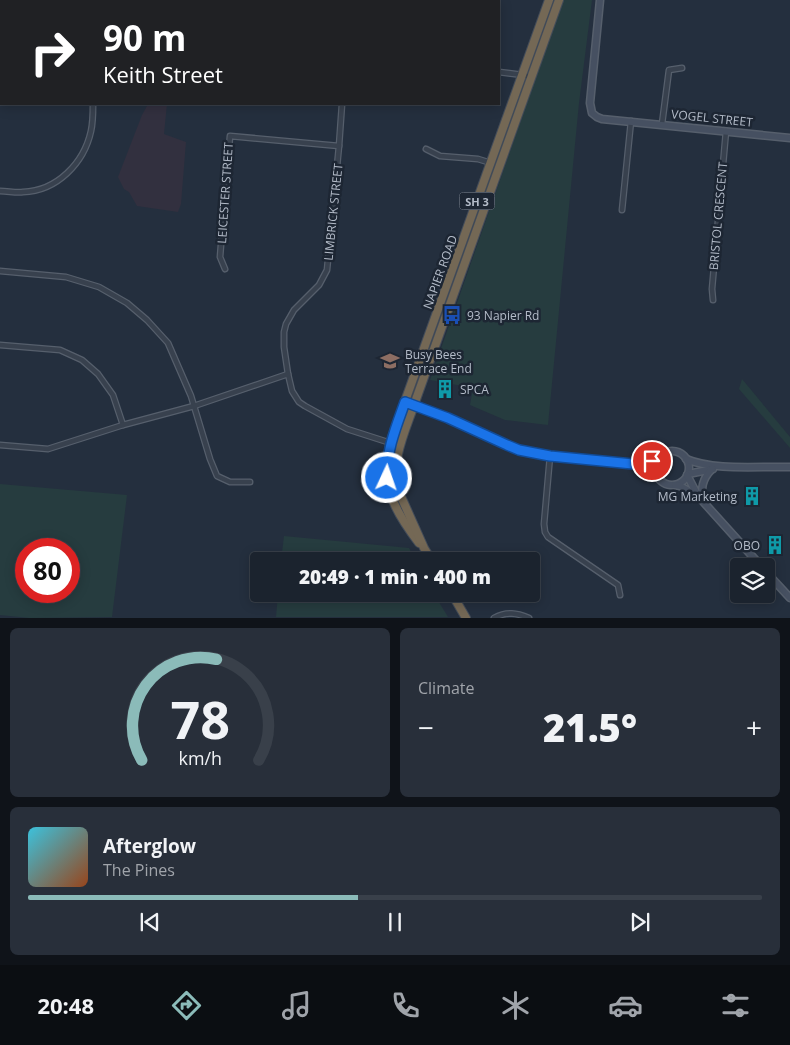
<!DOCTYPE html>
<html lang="en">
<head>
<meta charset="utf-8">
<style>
	:root { --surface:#1b232e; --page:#282f3a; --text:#f1f3f6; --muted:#a0a4aa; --line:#39404a; --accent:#8bbbb9 }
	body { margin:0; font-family:"Open Sans",sans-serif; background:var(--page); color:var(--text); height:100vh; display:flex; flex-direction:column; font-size:19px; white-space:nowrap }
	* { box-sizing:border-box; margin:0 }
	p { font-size:16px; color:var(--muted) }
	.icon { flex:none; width:28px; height:28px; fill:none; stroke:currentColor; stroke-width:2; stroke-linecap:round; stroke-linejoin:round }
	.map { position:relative; height:618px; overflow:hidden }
	.panel { display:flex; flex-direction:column; gap:10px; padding:10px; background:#0f1319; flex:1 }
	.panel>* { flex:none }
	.top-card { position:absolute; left:0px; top:0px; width:500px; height:105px; box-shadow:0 2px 12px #0003,0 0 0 1px var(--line); background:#202124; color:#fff; overflow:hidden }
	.fabs { position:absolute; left:730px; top:558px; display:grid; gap:10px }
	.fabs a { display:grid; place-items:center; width:45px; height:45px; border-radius:5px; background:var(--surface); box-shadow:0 2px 12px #0003,0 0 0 1px var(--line); font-size:25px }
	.speed { position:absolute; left:15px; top:538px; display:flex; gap:10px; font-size:25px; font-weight:700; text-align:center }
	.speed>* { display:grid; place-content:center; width:65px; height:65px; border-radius:50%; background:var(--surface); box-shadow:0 2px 12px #0003,0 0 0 1px var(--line); line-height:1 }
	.speed .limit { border:8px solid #d22; background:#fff; color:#111 }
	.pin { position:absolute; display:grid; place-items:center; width:42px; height:42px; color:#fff; margin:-21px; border:2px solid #fff; border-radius:50%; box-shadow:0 1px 5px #0007 }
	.me { position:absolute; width:55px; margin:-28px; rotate:3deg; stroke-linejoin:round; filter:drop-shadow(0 0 4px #0008) }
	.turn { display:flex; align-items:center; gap:18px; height:105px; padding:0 20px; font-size:22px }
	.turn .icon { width:65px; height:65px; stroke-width:2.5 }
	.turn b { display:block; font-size:35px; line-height:42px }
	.big { font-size:38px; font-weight:800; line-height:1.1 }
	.panel .widget { flex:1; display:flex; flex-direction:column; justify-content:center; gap:8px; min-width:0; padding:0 18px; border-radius:8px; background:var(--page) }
	.panel .dial { align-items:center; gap:0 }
	.dial svg { height:130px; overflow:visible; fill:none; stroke:var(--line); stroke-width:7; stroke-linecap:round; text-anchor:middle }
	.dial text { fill:var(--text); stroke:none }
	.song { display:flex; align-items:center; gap:15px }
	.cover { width:60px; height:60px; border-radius:8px; background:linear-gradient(135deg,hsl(190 70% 55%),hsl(20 70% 35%)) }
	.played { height:5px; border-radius:2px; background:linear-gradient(90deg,var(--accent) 45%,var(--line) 45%) }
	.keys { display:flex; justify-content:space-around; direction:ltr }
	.heat { display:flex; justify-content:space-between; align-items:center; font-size:28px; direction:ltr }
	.panel .tiles { flex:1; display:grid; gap:10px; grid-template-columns:1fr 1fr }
	.widget:last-child { grid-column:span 2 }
	.trip { position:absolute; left:250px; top:552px; width:290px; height:50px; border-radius:5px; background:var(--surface); box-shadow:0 2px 12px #0003,0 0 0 1px var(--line); font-weight:800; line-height:50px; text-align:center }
	.menu { display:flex; height:80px; justify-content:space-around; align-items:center; background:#0b0e12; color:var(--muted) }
	.menu .icon { width:35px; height:35px }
	.menu .on { color:var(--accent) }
	.menu b { font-size:22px; color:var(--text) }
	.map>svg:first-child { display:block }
	.medical { fill:#32303f }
	.green { fill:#263c3f; fill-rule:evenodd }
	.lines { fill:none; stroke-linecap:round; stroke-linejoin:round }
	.street-casing { stroke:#565f6c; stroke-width:7 }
	.secondary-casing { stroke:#565f6c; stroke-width:9 }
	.highway-casing { stroke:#434c59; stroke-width:10 }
	.street { stroke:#38414e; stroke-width:4.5 }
	.secondary { stroke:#465061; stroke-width:6 }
	.highway { stroke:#746855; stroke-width:8 }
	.route-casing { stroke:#114b97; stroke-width:12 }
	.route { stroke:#1a73e8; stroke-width:9 }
	.labels { text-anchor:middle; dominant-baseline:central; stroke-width:5; stroke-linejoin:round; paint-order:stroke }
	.shield { fill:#1d2633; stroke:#878f9c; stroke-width:1 }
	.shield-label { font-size:11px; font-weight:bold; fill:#b4bcc9 }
	.street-label { font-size:12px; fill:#b4bcc9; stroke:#1d2633 }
	.poi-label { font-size:12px; fill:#b4bcc9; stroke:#1d2633; text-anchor:start }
</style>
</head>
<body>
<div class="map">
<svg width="790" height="618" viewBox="0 0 790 618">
	<rect width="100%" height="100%" fill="#242f3e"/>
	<path class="medical" d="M 148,104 L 167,104 L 164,134 L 186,142 L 181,204 L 178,212 L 137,206 L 129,192 L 124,189 L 118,177 L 142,115 Z"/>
	<g class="green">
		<path d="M 563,0 L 592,0 L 579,103 L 548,425 L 505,420 L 470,405 L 473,388 L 430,380 Z"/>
		<path d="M 523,83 L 524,84 L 521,96 L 486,194 L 482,202 L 481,201 Z"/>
		<path d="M 742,379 L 790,437 L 790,448 L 739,389 Z"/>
		<path d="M 0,484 L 127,495 L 112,617 L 30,618 L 0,615 ZM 26,549 L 69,549 L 69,591 L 26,591 Z"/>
		<path d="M 284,536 L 409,548 L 416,561 L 281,561 Z"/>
		<path d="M 278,594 L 434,594 L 448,617 L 276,617 Z"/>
	</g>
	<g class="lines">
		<g class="street-casing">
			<g id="street">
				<path d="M 76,0 L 77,1"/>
				<path d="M 351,1 L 351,0"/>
				<path d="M 0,26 L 1,26"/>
				<path d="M 499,72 L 523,75 L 531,77"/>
				<path d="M 0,100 L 1,85"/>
				<path d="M 342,104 L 339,146 L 327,270 L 319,285 L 294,310 L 286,324 L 284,332 L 284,347 L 288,374 L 292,391 L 299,402 L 305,406 L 347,429 L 400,446"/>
				<path d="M 662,124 L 669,70 L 682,68"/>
				<path d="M 426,149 L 440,156 L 478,159 L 491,163"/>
				<path d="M 0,191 C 8,191 16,193 23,192 C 57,191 84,163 91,131 C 93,122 93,113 93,104"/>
				<path d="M 622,210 L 631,121"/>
				<path d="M 225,269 L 220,257 L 230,136 L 339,146"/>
				<path d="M 0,271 L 66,277 L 99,287 L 127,303 L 147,320 L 168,343 L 191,396 L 210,459 L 217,476 L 230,482 L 250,482"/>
				<path d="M 713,300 L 712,289 L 726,131"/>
				<path d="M 0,345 L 60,350 L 82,360 L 98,374 L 113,395 L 123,425"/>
				<path d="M 0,445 L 48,449 L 123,425 L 194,406 L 288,374"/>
				<path d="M 550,456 L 544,524 L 545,532 L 548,537 L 618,585 L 620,595"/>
				<path d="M 494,618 C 507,611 517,613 529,618"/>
			</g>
		</g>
		<g class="secondary-casing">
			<g id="secondary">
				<path d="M 600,0 L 590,103 L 592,113 L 597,117 L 602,119 L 790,138"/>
				<path d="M 405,402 L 448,418 L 507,445 L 519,450 L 550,456 L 633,464 L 657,460"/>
				<circle cx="672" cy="468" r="17"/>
				<path d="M 686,459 C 715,471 758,466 790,467"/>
				<path d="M 634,465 L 657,475"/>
				<path d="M 688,474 L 713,469"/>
				<path d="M 687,475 L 698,496 L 761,566"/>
				<path d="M 675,485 L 680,486 L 698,496"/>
				<path d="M 704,502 C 700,489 702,479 712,469"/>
				<path d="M 766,572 L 790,598"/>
			</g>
		</g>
		<g class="highway-casing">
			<g id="highway">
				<path d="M 419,543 C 393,509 381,486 390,443 L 549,0"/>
				<path d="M 432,561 L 424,548 L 399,492 C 390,461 404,434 414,405 L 559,0"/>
				<path d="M 452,594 L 466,618"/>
			</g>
		</g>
		<use href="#street" class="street"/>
		<use href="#secondary" class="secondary"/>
		<use href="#highway" class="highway"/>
	</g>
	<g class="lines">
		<g class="route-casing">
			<path id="route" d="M 387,478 C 386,451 396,427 405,402 L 448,418 L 507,445 L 519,450 L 550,456 L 633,464 L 652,461"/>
		</g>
		<use href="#route" class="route"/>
	</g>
	<defs>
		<g id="bus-bare" transform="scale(1.5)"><path d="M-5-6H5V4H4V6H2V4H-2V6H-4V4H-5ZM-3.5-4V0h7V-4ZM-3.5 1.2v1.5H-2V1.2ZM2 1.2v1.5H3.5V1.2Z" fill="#1a4fb4" stroke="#1d2633" stroke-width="2.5" paint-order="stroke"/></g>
		<g id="school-bare" transform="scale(1.5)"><path d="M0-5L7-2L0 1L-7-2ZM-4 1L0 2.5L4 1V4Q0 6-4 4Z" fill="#8d6e63" stroke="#1d2633" stroke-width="2.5" paint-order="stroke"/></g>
		<g id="building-bare" transform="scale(1.5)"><path d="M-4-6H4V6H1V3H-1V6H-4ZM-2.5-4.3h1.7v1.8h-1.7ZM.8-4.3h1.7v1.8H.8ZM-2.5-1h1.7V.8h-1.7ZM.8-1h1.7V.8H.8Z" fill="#0f9aa8" stroke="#1d2633" stroke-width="2.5" paint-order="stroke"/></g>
	</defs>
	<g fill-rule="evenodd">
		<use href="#bus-bare" x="452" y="315"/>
		<use href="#school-bare" x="390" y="361"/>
		<use href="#building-bare" x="445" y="389"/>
		<use href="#building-bare" x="752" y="496"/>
		<use href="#building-bare" x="775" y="545"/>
	</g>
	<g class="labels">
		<rect class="shield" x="459.5" y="192.5" width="35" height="17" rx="4"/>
		<g class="shield-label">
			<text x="477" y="201">SH 3</text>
		</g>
		<g class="street-label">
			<text transform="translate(712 118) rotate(6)">VOGEL STREET</text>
			<text transform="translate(225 193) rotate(-86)">LEICESTER STREET</text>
			<text transform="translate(333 212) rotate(-84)">LIMBRICK STREET</text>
			<text transform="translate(718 216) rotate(-85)">BRISTOL CRESCENT</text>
			<text transform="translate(440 272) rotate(-70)">NAPIER ROAD</text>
		</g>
		<g class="poi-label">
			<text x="467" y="315">93 Napier Rd</text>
			<text x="405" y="354">Busy Bees<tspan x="405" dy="14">Terrace End</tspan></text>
			<text x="460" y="389">SPCA</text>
			<text x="737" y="496" text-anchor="end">MG Marketing</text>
			<text x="760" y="545" text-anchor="end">OBO</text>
		</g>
	</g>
</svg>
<div class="fabs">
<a><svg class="icon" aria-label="layers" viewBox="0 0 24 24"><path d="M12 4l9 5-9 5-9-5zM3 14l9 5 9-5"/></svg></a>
</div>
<div class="speed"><div class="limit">80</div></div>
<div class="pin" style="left:652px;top:461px;background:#d93025"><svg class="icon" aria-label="arrive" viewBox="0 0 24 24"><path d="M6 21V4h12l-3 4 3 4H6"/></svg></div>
<svg class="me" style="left:387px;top:478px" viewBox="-20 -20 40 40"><circle r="17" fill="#1a73e8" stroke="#fff" stroke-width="3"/><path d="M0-11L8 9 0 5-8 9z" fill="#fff"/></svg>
<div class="trip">20:49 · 1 min · 400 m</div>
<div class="top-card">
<div class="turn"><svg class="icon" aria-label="right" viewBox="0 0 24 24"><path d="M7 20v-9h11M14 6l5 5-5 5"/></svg><div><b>90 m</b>Keith Street</div></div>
</div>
</div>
<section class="panel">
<div class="tiles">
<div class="widget dial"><svg viewBox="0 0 100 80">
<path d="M14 69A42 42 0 1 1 86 69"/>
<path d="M14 69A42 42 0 0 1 60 7" stroke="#8bbbb9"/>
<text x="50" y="56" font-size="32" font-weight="700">78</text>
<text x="50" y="72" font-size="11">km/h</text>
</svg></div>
<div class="widget"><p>Climate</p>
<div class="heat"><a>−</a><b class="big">21.5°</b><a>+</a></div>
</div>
<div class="widget">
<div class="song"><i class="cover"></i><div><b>Afterglow</b><p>The Pines</p></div></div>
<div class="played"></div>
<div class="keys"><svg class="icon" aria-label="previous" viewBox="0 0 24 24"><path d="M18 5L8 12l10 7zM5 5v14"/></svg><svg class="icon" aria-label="pause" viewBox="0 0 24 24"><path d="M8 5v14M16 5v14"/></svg><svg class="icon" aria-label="next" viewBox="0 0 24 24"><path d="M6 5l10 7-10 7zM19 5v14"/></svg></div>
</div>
</div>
</section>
<nav class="menu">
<b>20:48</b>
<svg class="icon on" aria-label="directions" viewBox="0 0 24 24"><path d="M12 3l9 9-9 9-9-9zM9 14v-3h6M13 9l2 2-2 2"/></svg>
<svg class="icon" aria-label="music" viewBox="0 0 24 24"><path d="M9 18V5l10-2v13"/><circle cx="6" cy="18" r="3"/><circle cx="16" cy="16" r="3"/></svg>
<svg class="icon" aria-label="phone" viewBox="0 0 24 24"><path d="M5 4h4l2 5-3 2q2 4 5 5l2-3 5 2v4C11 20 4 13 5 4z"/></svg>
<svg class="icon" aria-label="climate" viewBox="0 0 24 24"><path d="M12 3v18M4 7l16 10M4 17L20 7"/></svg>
<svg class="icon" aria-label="car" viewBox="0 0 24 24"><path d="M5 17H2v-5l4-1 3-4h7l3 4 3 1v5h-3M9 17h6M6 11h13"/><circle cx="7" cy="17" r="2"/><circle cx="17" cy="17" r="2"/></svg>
<svg class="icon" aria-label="filters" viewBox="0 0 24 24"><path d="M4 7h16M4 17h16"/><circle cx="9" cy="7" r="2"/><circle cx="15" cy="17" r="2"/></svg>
</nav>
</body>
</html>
